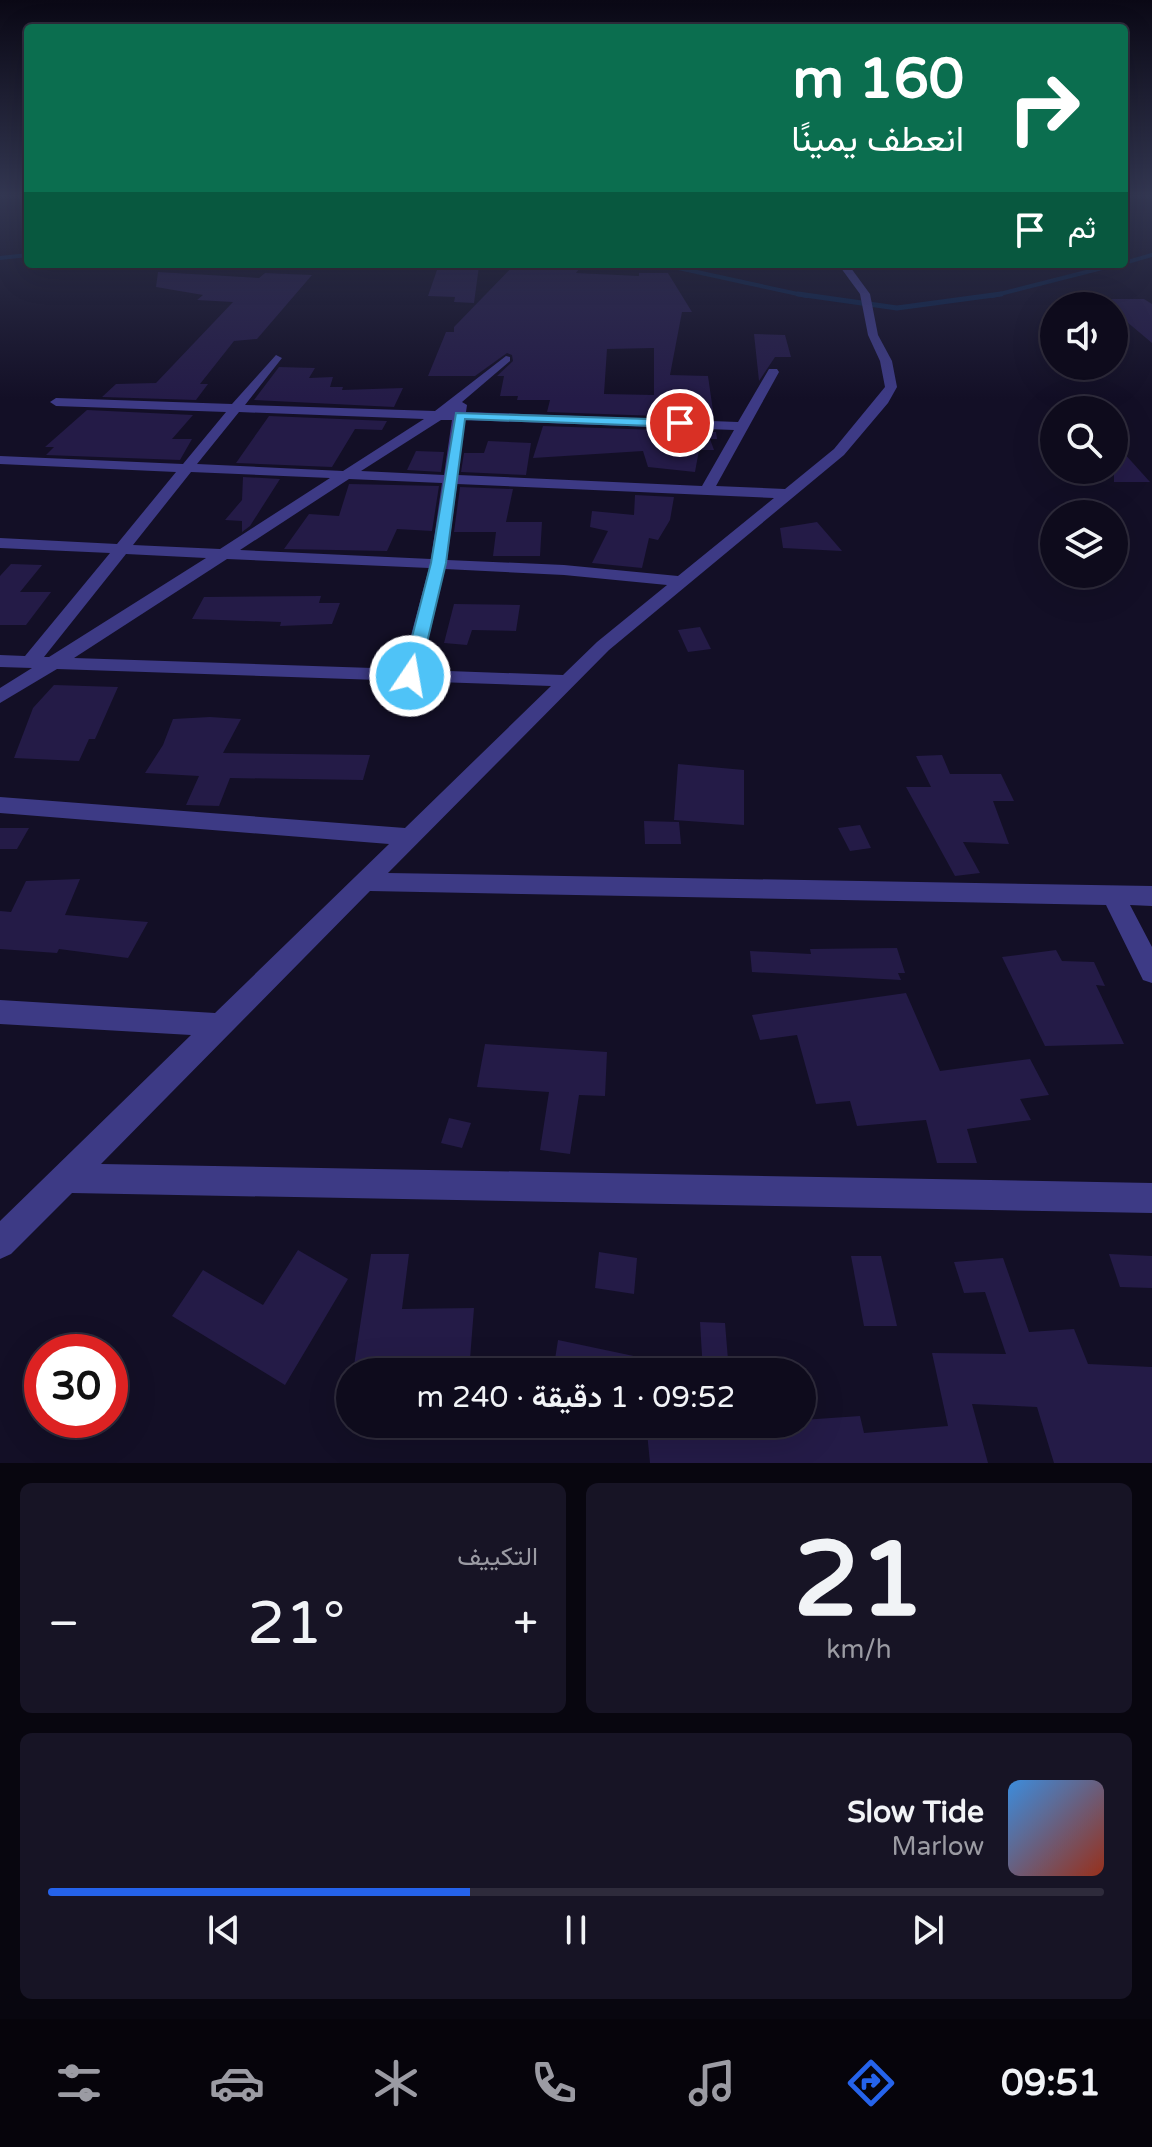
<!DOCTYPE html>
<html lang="ar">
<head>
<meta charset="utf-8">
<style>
	:root { --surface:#0e0b1c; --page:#171425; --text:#f1f3f6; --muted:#9b9ba3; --line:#2e2b3b; --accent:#2563eb }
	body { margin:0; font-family:"Varela Round",Vazirmatn,sans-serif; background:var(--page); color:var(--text); direction:rtl; height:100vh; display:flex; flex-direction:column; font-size:30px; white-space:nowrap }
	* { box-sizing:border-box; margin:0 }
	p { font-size:26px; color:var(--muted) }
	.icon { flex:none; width:44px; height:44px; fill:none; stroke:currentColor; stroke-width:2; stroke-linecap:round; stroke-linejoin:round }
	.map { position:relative; height:1463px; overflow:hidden; direction:ltr }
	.side { display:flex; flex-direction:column; gap:20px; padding:20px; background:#08060f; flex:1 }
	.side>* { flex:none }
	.guide { position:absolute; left:24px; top:24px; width:1104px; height:244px; border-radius:8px; box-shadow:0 8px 32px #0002,0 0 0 2px var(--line); direction:rtl; background:#0b6e4f; color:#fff; overflow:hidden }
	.controls { position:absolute; left:1040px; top:292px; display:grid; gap:16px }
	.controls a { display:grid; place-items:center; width:88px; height:88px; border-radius:50%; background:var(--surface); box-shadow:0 8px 32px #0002,0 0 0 2px var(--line); font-size:40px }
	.speed { position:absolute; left:24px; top:1334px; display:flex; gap:16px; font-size:40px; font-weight:700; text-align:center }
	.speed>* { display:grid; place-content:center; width:104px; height:104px; border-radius:50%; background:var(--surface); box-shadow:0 8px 32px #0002,0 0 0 2px var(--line); line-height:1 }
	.speed .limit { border:12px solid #d22; background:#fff; color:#111 }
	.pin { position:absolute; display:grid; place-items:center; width:68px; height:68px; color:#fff; margin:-34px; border:4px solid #fff; border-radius:50%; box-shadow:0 2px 8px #0007 }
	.me { position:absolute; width:88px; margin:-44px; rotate:12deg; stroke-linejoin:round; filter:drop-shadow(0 0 6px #0008) }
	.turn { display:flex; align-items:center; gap:28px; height:168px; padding:0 32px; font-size:36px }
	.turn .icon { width:104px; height:104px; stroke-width:2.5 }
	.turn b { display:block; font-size:56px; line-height:68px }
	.then { display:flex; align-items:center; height:76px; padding:0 32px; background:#0003; gap:16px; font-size:30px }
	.big { font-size:60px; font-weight:600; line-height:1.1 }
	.side .widget { flex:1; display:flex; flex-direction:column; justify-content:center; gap:12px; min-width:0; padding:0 28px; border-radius:12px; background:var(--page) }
	.side .dial { align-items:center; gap:0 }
	.dial b { font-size:104px; line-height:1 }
	.song { display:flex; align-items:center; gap:24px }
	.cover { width:96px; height:96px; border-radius:12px; background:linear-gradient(135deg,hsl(210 70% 55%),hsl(10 70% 35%)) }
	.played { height:8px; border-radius:4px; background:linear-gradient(90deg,var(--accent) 40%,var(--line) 40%) }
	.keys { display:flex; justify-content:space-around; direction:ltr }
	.heat { display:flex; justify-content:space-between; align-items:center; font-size:44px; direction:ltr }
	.side .tiles { flex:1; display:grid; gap:20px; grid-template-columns:1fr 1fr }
	.widget:last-child { grid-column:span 2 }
	.trip { position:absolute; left:336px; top:1358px; width:480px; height:80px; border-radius:40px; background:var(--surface); box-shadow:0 8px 32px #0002,0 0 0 2px var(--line); font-weight:600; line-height:80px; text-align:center; direction:rtl }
	.tab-bar { display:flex; height:128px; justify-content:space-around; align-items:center; background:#06040b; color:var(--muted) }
	.tab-bar .icon { width:56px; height:56px }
	.tab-bar .on { color:var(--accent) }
	.tab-bar b { font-size:36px; color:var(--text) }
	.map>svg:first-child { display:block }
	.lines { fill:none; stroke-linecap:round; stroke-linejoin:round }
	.stream-far1 { stroke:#0c2248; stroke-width:4 }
	.stream { stroke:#0c2248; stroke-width:5 }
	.building { fill:#241b47; fill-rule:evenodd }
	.street { fill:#3d3a85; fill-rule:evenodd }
	.route { fill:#4fc3f7; stroke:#337fa1; stroke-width:2 }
</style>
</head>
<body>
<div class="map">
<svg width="1152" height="1463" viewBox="0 0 1152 1463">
	<rect width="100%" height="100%" fill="#130f26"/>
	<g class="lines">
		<g class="stream-far1">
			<path d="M 0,258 L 28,255"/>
			<path d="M 1124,263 L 1152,255"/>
			<path d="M 660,264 L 807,296"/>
			<path d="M 992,296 L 1118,264"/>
		</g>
		<path class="stream" d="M 798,294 L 897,308 L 1001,294"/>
	</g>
	<g class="building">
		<path d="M 515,264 L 579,269 L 576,273 L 639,276 L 639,273 L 668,273 L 692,312 L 682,312 L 670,375 L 708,376 L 714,418 L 547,412 L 550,400 L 517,400 L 518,396 L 500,396 L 504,376 L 497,376 L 513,361 L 512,355 L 507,353 L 475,376 L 428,376 L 446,332 L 454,332 L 454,327 ZM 654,348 L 654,395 L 604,394 L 607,349 Z"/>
		<path d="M 479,266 L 474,303 L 454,302 L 455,297 L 428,296 L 438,267 Z"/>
		<path d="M 158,272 L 259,278 L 265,273 L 312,275 L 257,339 L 234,341 L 200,384 L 208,384 L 196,400 L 102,397 L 116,384 L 156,383 L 233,302 L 197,300 L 203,295 L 156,287 Z"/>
		<path d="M 1101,299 L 1144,299 L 1152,304 L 1152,343 L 1114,311 L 1114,306 L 1107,306 Z"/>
		<path d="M 754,334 L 785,335 L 791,357 L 775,357 L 759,381 Z"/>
		<path d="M 279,367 L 315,368 L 309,378 L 333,377 L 330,387 L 343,387 L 342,390 L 403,388 L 394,407 L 254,400 Z"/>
		<path d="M 87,410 L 193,415 L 172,439 L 192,439 L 180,460 L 46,455 L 54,447 L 45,447 Z"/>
		<path d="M 269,416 L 387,421 L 382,430 L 355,429 L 332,467 L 236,463 Z"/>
		<path d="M 543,426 L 716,432 L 717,439 L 710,439 L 714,450 L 699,450 L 695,472 L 648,467 L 643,451 L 533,458 Z"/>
		<path d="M 488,441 L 531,443 L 526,475 L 461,472 L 464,453 L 484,453 Z"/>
		<path d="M 1114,442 L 1150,482 L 1114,482 Z"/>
		<path d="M 416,451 L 444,452 L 441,472 L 407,470 Z"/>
		<path d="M 243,477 L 280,479 L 250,526 L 242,532 L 242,521 L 225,520 L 242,500 Z"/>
		<path d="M 349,484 L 439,486 L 432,531 L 397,529 L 387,551 L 284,549 L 309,514 L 339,516 Z"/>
		<path d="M 460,487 L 513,489 L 506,522 L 542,522 L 540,556 L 493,556 L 496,532 L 454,532 Z"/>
		<path d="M 635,495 L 674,497 L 670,520 L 658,540 L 649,538 L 642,568 L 592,563 L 608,531 L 590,527 L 592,511 L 634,515 Z"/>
		<path d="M 817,522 L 842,551 L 783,548 L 780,528 Z"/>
		<path d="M 11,564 L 42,565 L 20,592 L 51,592 L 26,625 L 0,625 L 0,576 Z"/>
		<path d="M 321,596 L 319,603 L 340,603 L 332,624 L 280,626 L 281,622 L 192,619 L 204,597 Z"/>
		<path d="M 454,604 L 520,605 L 516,631 L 472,630 L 467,645 L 444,643 Z"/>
		<path d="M 700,627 L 711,649 L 688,652 L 678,630 Z"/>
		<path d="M 54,685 L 118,687 L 95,739 L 89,739 L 79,761 L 14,758 L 33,708 Z"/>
		<path d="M 210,717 L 241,719 L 223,753 L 370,755 L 363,780 L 230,778 L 219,806 L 186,805 L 199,776 L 145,773 L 163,745 L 173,719 Z"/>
		<path d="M 942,755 L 950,774 L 1001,774 L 1014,801 L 993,801 L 1009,844 L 963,842 L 980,873 L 955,876 L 906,787 L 931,787 L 916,756 Z"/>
		<path d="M 678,764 L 744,770 L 744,825 L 674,820 Z"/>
		<path d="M 644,821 L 679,822 L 681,844 L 645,844 Z"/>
		<path d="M 860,825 L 871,848 L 850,851 L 838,828 Z"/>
		<path d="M 0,828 L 29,828 L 17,849 L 0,849 Z"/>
		<path d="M 80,879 L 65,915 L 148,922 L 128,958 L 59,949 L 57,953 L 0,949 L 0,911 L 11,912 L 26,881 Z"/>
		<path d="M 897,948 L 905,973 L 898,973 L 901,980 L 752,972 L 750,951 L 811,954 L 810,949 Z"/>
		<path d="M 1056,950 L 1062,961 L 1094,962 L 1105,986 L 1096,985 L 1124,1044 L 1045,1046 L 1002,957 Z"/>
		<path d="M 906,993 L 940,1071 L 1030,1059 L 1049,1095 L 1020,1099 L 1031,1120 L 967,1129 L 977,1163 L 937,1163 L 926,1120 L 857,1126 L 850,1101 L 816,1104 L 797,1035 L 760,1040 L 752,1015 Z"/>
		<path d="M 485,1044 L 607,1052 L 605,1096 L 579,1095 L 570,1154 L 540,1150 L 549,1092 L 477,1087 Z"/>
		<path d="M 449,1118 L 471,1123 L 462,1148 L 441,1143 Z"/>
		<path d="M 298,1250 L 348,1279 L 285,1385 L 172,1316 L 203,1270 L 263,1305 Z"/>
		<path d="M 599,1252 L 637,1258 L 634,1294 L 595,1288 Z"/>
		<path d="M 371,1254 L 409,1254 L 402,1309 L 474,1308 L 469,1372 L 353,1372 Z"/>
		<path d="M 1109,1254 L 1152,1256 L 1152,1288 L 1120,1287 Z"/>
		<path d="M 851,1256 L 881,1256 L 897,1326 L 864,1326 Z"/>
		<path d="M 1003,1258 L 1029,1332 L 1074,1329 L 1088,1364 L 1152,1367 L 1152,1463 L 1054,1463 L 1037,1407 L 972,1404 L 988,1463 L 650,1463 L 647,1432 L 725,1424 L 802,1424 L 802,1420 L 860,1416 L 864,1433 L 948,1426 L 932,1353 L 1006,1354 L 985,1292 L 964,1293 L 954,1262 Z"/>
		<path d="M 700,1322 L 725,1323 L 729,1372 L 703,1372 Z"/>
		<path d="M 558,1340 L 662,1362 L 661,1372 L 553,1372 Z"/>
	</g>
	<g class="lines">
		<path class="street" d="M 838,264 L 848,264 L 870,294 L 878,335 L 892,361 L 897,387 L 888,403 L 844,455 L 609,650 L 388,873 L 1152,886 L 1152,906 L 1130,905 L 1152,947 L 1152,983 L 1143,980 L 1106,905 L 370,891 L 101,1164 L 1152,1183 L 1152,1213 L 72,1193 L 11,1254 L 0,1259 L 0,1221 L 191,1035 L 0,1024 L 0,1000 L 215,1013 L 389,844 L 0,813 L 0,797 L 405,828 L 551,686 L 57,669 L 0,703 L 0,688 L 32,668 L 0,667 L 0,655 L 25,656 L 110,553 L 0,548 L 0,538 L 117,544 L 176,472 L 0,464 L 0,456 L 183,464 L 226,412 L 56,406 L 50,402 L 56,398 L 232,404 L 276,355 L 282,358 L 245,405 L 435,411 L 506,356 L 510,357 L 510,361 L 462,402 L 467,405 L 466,412 L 738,422 L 769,369 L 777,369 L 779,372 L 716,486 L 785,489 L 834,449 L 885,387 L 880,361 L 868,335 L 860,294 ZM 239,412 L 424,419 L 343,471 L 197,464 ZM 441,420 L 452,420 L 444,475 L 361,471 ZM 465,420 L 734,430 L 702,486 L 458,475 ZM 191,472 L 330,478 L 220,549 L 133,545 ZM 349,479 L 442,483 L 431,559 L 240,550 ZM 457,484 L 774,498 L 678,576 L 564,565 L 447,560 ZM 126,554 L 206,558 L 49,657 L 44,657 ZM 227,559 L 429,568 L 402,669 L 74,658 ZM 445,569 L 564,575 L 667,585 L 597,642 L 563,675 L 421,670 Z"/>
	</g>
	<linearGradient id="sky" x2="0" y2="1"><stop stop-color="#0a0815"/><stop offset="0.49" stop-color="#333752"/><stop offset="1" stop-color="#333752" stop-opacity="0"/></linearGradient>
	<rect width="1152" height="399" fill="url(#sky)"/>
	<path class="route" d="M 456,413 L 680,420 L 686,423 L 680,427 L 465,419 L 446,563 L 419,676 L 410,681 L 402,676 L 431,563 Z"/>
</svg>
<div class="controls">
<a><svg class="icon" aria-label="sound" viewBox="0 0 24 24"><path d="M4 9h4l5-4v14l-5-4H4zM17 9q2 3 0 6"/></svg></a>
<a><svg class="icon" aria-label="search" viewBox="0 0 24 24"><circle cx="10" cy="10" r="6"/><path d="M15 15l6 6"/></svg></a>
<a><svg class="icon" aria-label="layers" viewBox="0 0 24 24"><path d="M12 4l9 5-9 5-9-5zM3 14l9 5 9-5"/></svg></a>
</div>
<div class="speed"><div class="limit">30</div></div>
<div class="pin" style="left:680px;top:423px;background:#d93025"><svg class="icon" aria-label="arrive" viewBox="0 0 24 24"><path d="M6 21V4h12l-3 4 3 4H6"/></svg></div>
<svg class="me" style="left:410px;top:676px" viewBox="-20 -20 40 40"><circle r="17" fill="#4fc3f7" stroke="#fff" stroke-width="3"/><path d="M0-11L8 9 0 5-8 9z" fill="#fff"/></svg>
<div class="trip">09:52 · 1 دقيقة · 240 m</div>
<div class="guide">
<div class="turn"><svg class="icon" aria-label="right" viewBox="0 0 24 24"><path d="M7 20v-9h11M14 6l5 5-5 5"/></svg><div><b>160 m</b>انعطف يمينًا</div></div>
<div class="then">ثم<svg class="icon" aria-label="arrive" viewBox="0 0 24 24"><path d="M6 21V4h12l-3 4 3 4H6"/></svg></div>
</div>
</div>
<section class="side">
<div class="tiles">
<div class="widget dial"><b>21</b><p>km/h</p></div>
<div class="widget"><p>التكييف</p>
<div class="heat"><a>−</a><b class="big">21°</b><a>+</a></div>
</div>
<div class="widget">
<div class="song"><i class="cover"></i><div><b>Slow Tide</b><p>Marlow</p></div></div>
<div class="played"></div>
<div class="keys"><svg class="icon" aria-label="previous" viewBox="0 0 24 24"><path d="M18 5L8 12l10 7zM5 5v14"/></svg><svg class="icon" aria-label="pause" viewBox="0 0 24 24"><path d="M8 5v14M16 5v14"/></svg><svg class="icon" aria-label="next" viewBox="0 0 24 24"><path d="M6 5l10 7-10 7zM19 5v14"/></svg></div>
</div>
</div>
</section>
<nav class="tab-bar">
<b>09:51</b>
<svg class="icon on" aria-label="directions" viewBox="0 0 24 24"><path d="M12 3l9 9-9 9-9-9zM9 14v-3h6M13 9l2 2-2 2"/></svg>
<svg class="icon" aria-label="music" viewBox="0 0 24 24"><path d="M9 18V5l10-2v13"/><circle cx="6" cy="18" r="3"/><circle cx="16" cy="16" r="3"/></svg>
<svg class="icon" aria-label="phone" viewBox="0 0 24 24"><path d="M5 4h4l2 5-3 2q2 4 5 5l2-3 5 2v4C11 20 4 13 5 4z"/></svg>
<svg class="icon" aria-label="climate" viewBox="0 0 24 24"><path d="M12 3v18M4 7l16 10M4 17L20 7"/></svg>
<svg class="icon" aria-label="car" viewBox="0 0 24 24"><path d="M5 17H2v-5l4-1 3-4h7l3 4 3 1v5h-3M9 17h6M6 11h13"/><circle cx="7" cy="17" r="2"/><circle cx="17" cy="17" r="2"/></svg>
<svg class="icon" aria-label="filters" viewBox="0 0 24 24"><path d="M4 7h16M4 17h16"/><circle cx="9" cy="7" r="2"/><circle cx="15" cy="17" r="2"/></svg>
</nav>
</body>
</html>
